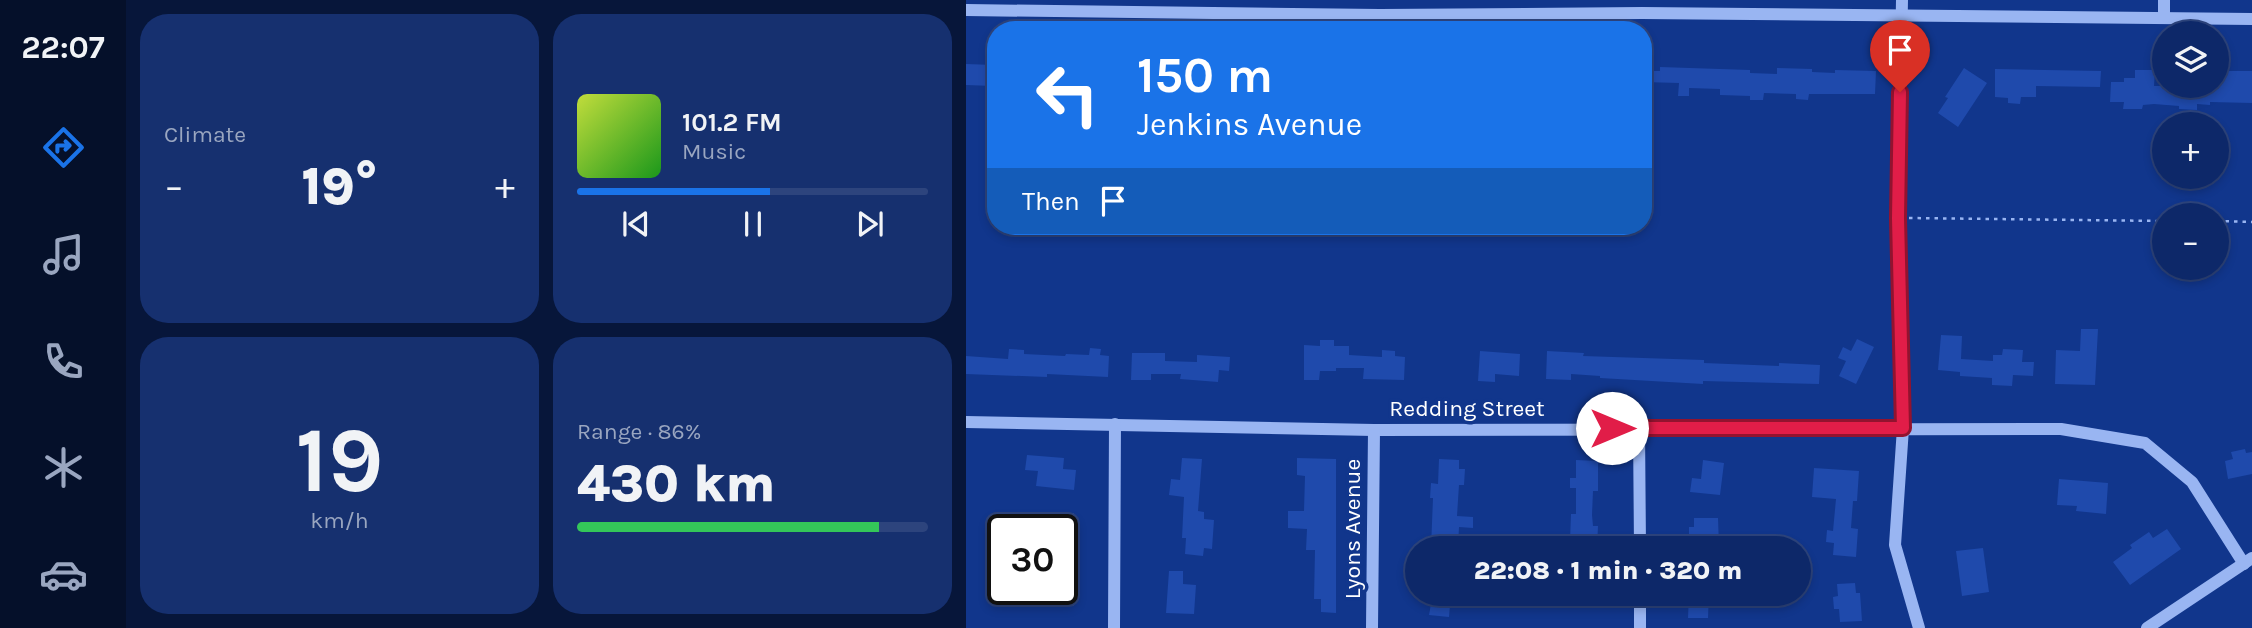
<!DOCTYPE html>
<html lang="en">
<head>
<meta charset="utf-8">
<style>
	:root { --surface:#0d2869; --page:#16306f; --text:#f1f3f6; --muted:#9aa6c0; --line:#2d447d; --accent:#1a73e8 }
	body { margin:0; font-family:Karla,sans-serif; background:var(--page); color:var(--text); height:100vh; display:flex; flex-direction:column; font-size:26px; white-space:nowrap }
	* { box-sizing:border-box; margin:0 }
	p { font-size:23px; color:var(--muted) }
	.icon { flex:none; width:38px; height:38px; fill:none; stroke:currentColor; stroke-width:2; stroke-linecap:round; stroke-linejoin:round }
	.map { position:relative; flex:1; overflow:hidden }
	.drawer { display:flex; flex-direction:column; gap:14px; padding:14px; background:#07163a; width:840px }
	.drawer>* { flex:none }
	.top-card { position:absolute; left:21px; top:21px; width:665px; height:214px; border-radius:28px; box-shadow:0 4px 10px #0003,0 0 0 2px var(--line); background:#1a73e8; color:#fff; overflow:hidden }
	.buttons { position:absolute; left:1186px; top:21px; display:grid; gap:14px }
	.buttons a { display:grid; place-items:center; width:77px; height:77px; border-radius:50%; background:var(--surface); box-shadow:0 4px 10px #0003,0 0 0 2px var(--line); font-size:35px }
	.speed { position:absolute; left:21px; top:514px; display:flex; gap:14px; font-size:35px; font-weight:700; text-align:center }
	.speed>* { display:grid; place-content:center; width:91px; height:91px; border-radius:50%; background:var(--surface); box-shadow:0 4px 10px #0003,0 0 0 2px var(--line); line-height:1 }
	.speed .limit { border:4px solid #111; border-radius:10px; background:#fff; color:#111 }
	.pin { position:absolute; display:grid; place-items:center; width:60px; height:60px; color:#fff; margin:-72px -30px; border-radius:50% 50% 50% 0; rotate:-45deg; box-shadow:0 0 7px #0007 }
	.pin .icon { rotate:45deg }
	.me { position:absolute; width:77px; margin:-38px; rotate:90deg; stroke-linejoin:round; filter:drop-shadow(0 0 5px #0008) }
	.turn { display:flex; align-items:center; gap:24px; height:147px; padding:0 35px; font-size:32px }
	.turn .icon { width:91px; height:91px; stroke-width:2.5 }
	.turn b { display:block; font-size:49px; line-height:60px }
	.then { display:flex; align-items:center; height:66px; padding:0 35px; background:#0003; gap:14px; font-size:26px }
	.big { font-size:52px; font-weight:800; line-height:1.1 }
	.drawer .widget { flex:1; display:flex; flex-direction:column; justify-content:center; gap:10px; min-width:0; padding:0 24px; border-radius:28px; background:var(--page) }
	.drawer .dial { align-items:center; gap:0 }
	.dial b { font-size:91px; line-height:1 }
	.song { display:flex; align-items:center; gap:21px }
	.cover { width:84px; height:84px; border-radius:10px; background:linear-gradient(135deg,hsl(70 70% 55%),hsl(120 70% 35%)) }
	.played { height:7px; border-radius:4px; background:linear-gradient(90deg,var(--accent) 55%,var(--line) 55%) }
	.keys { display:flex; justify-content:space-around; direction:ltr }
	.heat { display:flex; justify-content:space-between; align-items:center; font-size:38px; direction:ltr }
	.charge { height:10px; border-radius:5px; background:linear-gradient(90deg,#34c759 86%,var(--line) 0) }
	.drawer .tiles { flex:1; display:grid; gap:14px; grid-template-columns:repeat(2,1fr) }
	.trip { position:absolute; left:439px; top:536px; width:406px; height:70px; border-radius:35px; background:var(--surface); box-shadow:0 4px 10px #0003,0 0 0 2px var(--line); font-weight:800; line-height:70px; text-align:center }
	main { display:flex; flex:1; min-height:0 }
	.tabs { display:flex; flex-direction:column; width:126px; justify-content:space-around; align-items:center; background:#05102a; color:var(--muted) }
	.tabs .icon { width:49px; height:49px }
	.tabs .on { color:var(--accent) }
	.tabs b { font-size:32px; color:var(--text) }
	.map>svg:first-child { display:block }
	.building { fill:#1f4aac }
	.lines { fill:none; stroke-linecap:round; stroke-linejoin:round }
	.path { stroke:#99b5f2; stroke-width:2.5; stroke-dasharray:3.5 5; stroke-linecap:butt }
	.minor { stroke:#99b5f2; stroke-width:12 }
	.route-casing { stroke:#92132f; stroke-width:18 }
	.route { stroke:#e11d48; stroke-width:12 }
	.labels { text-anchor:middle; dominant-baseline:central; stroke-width:7; stroke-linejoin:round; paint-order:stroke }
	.street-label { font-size:23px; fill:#fff; stroke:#11368c }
</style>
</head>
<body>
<main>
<nav class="tabs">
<b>22:07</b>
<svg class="icon on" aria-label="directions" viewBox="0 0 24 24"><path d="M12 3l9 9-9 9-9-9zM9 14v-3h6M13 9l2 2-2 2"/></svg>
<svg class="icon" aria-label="music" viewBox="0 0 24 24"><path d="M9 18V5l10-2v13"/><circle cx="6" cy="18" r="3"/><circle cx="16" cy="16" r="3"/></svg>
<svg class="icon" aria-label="phone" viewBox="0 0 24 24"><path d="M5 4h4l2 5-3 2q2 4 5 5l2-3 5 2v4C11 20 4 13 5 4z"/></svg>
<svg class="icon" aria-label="climate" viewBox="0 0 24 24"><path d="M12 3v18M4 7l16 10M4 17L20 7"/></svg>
<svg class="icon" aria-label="car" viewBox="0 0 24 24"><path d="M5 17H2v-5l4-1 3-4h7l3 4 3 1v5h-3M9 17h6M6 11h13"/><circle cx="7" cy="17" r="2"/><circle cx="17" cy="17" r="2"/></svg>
</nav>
<section class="drawer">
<div class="tiles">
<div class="widget"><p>Climate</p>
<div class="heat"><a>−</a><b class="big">19°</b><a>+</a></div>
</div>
<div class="widget">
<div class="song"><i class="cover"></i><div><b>101.2 FM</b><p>Music</p></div></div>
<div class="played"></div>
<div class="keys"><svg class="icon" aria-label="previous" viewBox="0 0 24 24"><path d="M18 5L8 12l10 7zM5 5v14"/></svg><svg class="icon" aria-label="pause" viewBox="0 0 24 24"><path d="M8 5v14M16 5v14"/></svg><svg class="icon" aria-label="next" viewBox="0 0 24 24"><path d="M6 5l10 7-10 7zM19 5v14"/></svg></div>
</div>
<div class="widget dial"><b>19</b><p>km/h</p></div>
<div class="widget"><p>Range · 86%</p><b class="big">430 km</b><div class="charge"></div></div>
</div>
</section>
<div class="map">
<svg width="1286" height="628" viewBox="0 0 1286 628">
	<rect width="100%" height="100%" fill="#11368c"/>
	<g class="building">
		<path d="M 0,64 L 28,65 L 27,86 L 0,85 Z"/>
		<path d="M 694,67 L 784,70 L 784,73 L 811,74 L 811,68 L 846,69 L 846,72 L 869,73 L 869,70 L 910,71 L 909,94 L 843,94 L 842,100 L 830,99 L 830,94 L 798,93 L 797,100 L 784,100 L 784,96 L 754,95 L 754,89 L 723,88 L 723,96 L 712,96 L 713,83 L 677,82 L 677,71 L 694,71 Z"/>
		<path d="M 998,68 L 1021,83 L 992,127 L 972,113 L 982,98 L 979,97 Z"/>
		<path d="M 1029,69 L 1135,71 L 1134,87 L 1070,86 L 1070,97 L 1055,97 L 1054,104 L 1042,103 L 1042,98 L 1029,97 Z"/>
		<path d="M 1169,70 L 1189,70 L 1188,86 L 1255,86 L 1256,71 L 1286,71 L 1286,103 L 1244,102 L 1244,105 L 1231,104 L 1231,110 L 1213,109 L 1213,106 L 1188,104 L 1177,105 L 1176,109 L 1157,109 L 1158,102 L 1144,102 L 1145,82 L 1158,82 L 1158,78 L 1169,78 Z"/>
		<path d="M 1115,329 L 1132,329 L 1129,385 L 1089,384 L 1090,350 L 1114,351 Z"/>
		<path d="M 975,335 L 996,336 L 995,359 L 1027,361 L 1027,355 L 1036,355 L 1037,349 L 1057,350 L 1056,362 L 1068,362 L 1067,376 L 1047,375 L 1046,386 L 1026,385 L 1026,378 L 994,376 L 994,372 L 972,370 Z"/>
		<path d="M 891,339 L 908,347 L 890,384 L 873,376 L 880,361 L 872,358 L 877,347 L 885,351 Z"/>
		<path d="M 354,340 L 368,340 L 368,346 L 383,346 L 383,355 L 416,357 L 416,350 L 429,351 L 429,356 L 439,357 L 438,380 L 397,379 L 398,368 L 370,368 L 370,371 L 354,371 L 353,380 L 338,380 L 338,345 L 354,346 Z"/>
		<path d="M 124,348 L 135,349 L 134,355 L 143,356 L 142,377 L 81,374 L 81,377 L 0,374 L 0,356 L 42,359 L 43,349 L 58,350 L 58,354 L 99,356 L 100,354 L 123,355 Z"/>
		<path d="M 514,351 L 554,354 L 553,376 L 529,374 L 529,382 L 512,381 Z"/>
		<path d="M 581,351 L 618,353 L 617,356 L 738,360 L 738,363 L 813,366 L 813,363 L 854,365 L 853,384 L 737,381 L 737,384 L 634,378 L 634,376 L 605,374 L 605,380 L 580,379 Z"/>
		<path d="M 166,353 L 199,353 L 199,361 L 231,362 L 231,355 L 264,357 L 263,371 L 253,370 L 252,382 L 214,379 L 215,374 L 185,374 L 185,380 L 165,380 Z"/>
		<path d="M 1279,449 L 1280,453 L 1286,452 L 1286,474 L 1262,479 L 1259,461 L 1267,459 L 1265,452 Z"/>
		<path d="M 61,455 L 98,458 L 97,469 L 110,470 L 108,490 L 70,486 L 72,471 L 59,470 Z"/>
		<path d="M 216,458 L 236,459 L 232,511 L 238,512 L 238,519 L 248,520 L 246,549 L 238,548 L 237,556 L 219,554 L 220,538 L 216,538 L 218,497 L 203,495 L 205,479 L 214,480 Z"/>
		<path d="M 331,458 L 370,459 L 370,613 L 355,612 L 355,599 L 348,599 L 349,550 L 340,550 L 341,529 L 322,528 L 322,511 L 338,511 L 339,476 L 331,475 Z"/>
		<path d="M 473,459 L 493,460 L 493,469 L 499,469 L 498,485 L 493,485 L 491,516 L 507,517 L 507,528 L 493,527 L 492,548 L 465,548 L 467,498 L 464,498 L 465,483 L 472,484 Z"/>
		<path d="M 610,460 L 632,461 L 632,491 L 627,491 L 626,515 L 627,526 L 632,526 L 631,548 L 610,548 L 611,541 L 604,541 L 605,514 L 610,514 L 610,488 L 604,488 L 604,478 L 610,478 Z"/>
		<path d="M 737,460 L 758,463 L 754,495 L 724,492 L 726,478 L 735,479 Z"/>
		<path d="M 848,468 L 893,471 L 891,501 L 887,501 L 885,528 L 892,529 L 890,557 L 867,555 L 868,543 L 860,542 L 861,530 L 867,531 L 870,499 L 846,497 Z"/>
		<path d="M 1093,479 L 1142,483 L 1140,514 L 1110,511 L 1111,506 L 1091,505 Z"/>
		<path d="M 65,512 L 108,513 L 106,570 L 109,570 L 108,606 L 90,606 L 91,590 L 96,590 L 96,530 L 79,530 L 79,525 L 65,525 Z"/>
		<path d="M 728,518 L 752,518 L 753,546 L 723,548 L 723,527 L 728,527 Z"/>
		<path d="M 1201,529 L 1215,549 L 1164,585 L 1147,562 L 1166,548 L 1164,545 L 1183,532 L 1187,538 Z"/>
		<path d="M 1017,548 L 1023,592 L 996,596 L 990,551 Z"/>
		<path d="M 203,571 L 217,571 L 217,584 L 230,585 L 228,614 L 200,613 Z"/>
		<path d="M 889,583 L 890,593 L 894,593 L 896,621 L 874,622 L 873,609 L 868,609 L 867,597 L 872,596 L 871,584 Z"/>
		<path d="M 467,593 L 485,593 L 483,617 L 463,615 Z"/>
		<path d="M 723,593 L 743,593 L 742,618 L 722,618 Z"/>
	</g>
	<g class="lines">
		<g class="path">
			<path d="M 943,218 L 1199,221"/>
			<path d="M 1251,221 L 1286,222"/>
		</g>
		<g class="minor">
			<path d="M 936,0 L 932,218 L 937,428 L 929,545 L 953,628"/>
			<path d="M 0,10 L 414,15 L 676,13 L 1286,19"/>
			<path d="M 1198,18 L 1198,0"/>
			<path d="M 0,422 L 408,430 L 1095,429 L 1179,443 L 1226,482 L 1278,564"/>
			<path d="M 673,428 L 674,548"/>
			<path d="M 674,593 L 674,628"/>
			<path d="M 148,628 L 149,424"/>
			<path d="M 406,628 L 408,430"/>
			<path d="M 1181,628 L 1286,558"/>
		</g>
	</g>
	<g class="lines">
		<g class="route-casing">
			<path id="route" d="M 646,428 L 937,428 L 932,218 L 934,92"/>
		</g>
		<use href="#route" class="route"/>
	</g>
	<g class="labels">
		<g class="street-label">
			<text x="501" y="408">Redding Street</text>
			<text transform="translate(386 529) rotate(-90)">Lyons Avenue</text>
		</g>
	</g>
</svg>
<div class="buttons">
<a><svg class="icon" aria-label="layers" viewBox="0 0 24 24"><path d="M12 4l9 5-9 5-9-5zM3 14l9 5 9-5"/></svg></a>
<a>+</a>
<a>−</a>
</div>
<div class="speed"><div class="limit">30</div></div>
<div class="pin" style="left:934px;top:92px;background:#d93025"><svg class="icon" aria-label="arrive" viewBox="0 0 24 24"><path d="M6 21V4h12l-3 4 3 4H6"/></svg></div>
<svg class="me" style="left:646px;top:428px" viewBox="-20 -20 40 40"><circle r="19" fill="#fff"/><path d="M0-13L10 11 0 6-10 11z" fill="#e11d48"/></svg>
<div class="trip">22:08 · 1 min · 320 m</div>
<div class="top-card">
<div class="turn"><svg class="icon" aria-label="left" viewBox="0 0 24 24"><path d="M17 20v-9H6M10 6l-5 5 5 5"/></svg><div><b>150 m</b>Jenkins Avenue</div></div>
<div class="then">Then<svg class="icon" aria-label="arrive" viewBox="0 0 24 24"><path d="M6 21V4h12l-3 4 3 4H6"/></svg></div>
</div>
</div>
</main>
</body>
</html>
